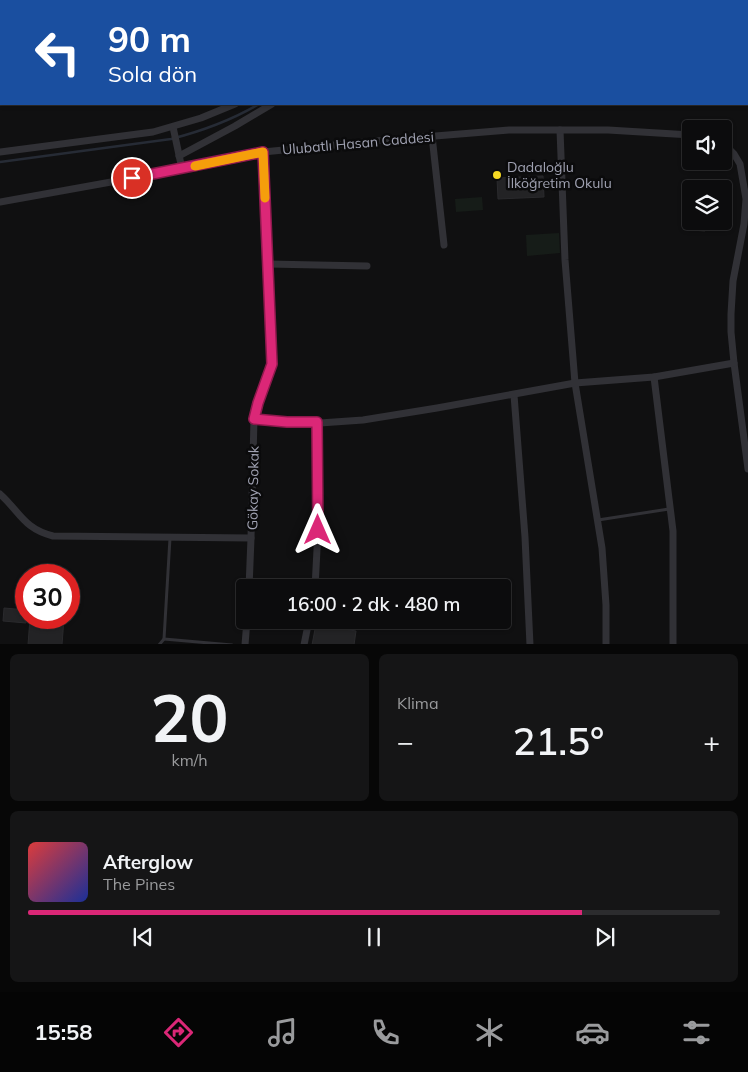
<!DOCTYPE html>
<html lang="tr">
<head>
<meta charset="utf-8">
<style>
	:root { --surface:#0c0c0d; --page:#151516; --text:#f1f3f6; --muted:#9a9b9d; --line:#2c2c2e; --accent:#db2777 }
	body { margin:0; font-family:Mulish,sans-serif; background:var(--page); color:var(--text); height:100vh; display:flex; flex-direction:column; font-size:19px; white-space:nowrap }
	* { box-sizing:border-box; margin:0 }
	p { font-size:16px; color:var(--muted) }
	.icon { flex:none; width:28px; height:28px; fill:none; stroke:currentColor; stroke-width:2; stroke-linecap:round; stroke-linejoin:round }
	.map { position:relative; height:644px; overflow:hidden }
	.panel { display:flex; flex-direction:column; gap:10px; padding:10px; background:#070707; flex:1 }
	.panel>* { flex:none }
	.top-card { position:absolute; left:0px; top:0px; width:749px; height:105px; box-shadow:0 1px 4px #0004,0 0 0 1px var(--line); background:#1a4fa0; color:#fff; overflow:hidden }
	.buttons { position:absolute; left:682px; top:120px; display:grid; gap:10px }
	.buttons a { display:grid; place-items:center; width:50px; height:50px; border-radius:5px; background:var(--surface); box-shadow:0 1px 4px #0004,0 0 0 1px var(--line); font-size:25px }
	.speed { position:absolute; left:15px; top:564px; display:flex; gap:10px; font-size:25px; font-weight:700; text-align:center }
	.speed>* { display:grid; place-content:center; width:65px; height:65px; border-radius:50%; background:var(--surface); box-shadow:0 1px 4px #0004,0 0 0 1px var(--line); line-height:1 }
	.speed .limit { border:8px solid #d22; background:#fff; color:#111 }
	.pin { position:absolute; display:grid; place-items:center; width:42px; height:42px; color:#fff; margin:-21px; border:2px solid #fff; border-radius:50%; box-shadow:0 1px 5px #0007 }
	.me { position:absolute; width:55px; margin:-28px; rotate:0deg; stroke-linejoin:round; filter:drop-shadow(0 0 4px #0008) }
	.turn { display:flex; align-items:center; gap:18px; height:105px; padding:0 25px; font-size:22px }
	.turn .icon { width:65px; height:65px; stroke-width:2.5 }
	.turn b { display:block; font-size:35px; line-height:42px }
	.big { font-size:38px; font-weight:600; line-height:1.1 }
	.panel .card { flex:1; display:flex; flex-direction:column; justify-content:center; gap:8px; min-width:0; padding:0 18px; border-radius:8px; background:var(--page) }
	.panel .dial { align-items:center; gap:0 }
	.dial b { font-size:65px; line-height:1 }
	.song { display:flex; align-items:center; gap:15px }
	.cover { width:60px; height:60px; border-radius:8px; background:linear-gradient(135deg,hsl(0 70% 55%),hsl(230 70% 35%)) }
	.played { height:5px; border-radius:2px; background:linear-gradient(90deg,var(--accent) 80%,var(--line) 80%) }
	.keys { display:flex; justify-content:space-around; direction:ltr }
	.heat { display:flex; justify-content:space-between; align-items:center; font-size:28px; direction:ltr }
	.panel .tiles { flex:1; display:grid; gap:10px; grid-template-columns:1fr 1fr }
	.card:last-child { grid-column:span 2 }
	.trip { position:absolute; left:236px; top:579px; width:275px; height:50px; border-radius:5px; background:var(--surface); box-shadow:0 1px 4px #0004,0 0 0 1px var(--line); font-weight:600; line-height:50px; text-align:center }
	.menu { display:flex; height:80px; justify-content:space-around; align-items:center; background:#050505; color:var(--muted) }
	.menu .icon { width:35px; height:35px }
	.menu .on { color:var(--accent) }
	.menu b { font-size:22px; color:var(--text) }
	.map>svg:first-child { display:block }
	.green { fill:#161c18 }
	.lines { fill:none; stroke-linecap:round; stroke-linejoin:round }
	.stream { stroke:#262b35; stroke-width:2.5 }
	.building { fill:#232325; stroke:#2a2a2d }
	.service { stroke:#313136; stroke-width:3 }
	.minor { stroke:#313136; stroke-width:7 }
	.route-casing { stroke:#8e194d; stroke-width:12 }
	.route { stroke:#db2777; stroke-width:9 }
	.slow { stroke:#f59e0b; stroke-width:9 }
	.poi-dot { fill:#f6d923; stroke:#0b0b0c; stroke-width:2 }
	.labels { text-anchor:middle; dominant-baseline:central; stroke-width:5; stroke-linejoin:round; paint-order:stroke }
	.street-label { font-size:14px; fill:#a0a2b2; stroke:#0b0b0c }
	.poi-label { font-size:14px; fill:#a0a2b2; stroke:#0b0b0c; text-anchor:start }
</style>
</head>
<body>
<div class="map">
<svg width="748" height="645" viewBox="0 0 748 645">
	<rect width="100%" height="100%" fill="#101011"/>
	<g class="green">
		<path d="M 482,197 L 483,210 L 456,212 L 455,199 Z"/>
		<path d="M 559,233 L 560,253 L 527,256 L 526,235 Z"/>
	</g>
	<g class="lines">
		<g class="stream">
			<path d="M 376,1 L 378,0"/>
			<path d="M 0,162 L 171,139 C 202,131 232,120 259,104"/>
		</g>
	</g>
	<g class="building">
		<path d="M 543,176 L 544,197 L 498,199 L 497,178 Z"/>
		<path d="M 692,221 L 708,221 L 708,228 L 705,228 L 705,231 L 691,230 Z"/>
		<path d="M 4,608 L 26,610 L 26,623 L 3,621 Z"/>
		<path d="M 30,618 L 64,618 L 62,645 L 28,645 Z"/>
		<path d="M 316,624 L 356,631 L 354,645 L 312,645 Z"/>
	</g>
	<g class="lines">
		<g class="service">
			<path d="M 598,520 L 669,509"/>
			<path d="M 164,639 L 232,645"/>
			<path d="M 159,645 L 164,639 L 170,538"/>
		</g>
		<g class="minor">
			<path d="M 192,0 L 192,1"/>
			<path d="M 35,1 L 40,0"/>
			<path d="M 358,1 L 360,0"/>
			<path d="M 386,1 L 387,0"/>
			<path d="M 0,10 L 1,10"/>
			<path d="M 173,127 L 182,169"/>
			<path d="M 560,130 L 565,260 L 575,383 L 602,548 L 606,605 L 606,645"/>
			<path d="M 432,136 L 444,245"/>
			<path d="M 724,144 L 734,154 L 740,164 L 746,199 L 744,224 L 733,281 L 731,314 L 731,332 L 734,363 L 748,469"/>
			<path d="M 0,152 L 153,132 L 201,118 L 235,104"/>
			<path d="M 179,156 L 235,126 L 272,104"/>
			<path d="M 0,202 L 172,171 L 263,152 L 386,140 L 509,130 L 608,130 L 691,135"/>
			<path d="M 268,264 L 367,266"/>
			<path d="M 654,377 L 673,531 L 673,645"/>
			<path d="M 514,395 L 525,537 L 530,645"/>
			<path d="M 254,419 L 298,422 L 320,423 L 363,420 L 437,408 L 575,383 L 654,377 L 734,363"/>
			<path d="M 0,494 C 20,512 24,529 53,536 L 251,538"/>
			<path d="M 249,588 L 251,538 L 254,419 L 258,403 L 272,364 L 263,152"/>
			<path d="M 315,588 L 318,530 L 317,422"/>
			<path d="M 245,645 L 247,620"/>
			<path d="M 304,645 L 309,620"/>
		</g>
	</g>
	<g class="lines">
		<g class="route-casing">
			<path id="route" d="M 132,178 L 263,152 L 272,364 L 258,403 L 254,419 L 287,422 L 317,422 L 318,530"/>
		</g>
		<use href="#route" class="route"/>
		<path class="slow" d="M 195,166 L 263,152 L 265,198"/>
	</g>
	<circle class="poi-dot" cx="497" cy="175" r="5"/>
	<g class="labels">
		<g class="street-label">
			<text transform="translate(358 143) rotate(-5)">Ulubatlı Hasan Caddesi</text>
			<text transform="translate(253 488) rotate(-89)">Gökay Sokak</text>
		</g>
		<g class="poi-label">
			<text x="507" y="167">Dadaloğlu<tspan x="507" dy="16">İlköğretim Okulu</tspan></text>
		</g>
	</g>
</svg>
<div class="buttons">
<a><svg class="icon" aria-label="sound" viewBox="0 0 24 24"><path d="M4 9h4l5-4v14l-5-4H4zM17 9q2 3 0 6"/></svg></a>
<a><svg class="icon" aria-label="layers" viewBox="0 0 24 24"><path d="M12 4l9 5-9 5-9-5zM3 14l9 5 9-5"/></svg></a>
</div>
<div class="speed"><div class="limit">30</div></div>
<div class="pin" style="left:132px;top:178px;background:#d93025"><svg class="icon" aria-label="arrive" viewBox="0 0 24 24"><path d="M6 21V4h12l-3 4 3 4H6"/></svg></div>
<svg class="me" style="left:318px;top:530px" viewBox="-20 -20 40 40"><path d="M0-17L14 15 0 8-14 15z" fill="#db2777" stroke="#fff" stroke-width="4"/></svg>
<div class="trip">16:00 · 2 dk · 480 m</div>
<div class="top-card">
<div class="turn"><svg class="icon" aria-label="left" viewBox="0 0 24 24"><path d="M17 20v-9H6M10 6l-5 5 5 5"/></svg><div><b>90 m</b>Sola dön</div></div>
</div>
</div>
<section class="panel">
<div class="tiles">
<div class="card dial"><b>20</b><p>km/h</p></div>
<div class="card"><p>Klima</p>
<div class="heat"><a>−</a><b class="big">21.5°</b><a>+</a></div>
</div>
<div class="card">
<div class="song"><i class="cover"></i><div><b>Afterglow</b><p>The Pines</p></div></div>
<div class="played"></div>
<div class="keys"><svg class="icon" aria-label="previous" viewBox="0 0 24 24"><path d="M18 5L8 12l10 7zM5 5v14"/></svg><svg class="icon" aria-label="pause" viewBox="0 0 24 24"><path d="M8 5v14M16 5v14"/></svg><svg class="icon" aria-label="next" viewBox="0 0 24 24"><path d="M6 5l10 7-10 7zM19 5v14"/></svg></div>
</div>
</div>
</section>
<nav class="menu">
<b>15:58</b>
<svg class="icon on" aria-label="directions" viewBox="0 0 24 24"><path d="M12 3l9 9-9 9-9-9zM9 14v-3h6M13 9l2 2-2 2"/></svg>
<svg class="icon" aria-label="music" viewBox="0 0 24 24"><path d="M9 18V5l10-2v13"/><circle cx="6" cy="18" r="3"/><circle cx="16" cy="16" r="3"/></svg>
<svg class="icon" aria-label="phone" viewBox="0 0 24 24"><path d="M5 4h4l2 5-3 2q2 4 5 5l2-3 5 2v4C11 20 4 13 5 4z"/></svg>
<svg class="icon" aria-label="climate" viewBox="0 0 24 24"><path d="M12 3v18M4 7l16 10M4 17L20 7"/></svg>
<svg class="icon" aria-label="car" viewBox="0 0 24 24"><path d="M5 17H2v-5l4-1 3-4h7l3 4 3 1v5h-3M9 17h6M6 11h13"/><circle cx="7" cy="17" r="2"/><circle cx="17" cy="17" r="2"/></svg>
<svg class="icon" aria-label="filters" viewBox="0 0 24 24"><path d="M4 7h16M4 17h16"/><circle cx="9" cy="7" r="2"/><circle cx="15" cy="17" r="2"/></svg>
</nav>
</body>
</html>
